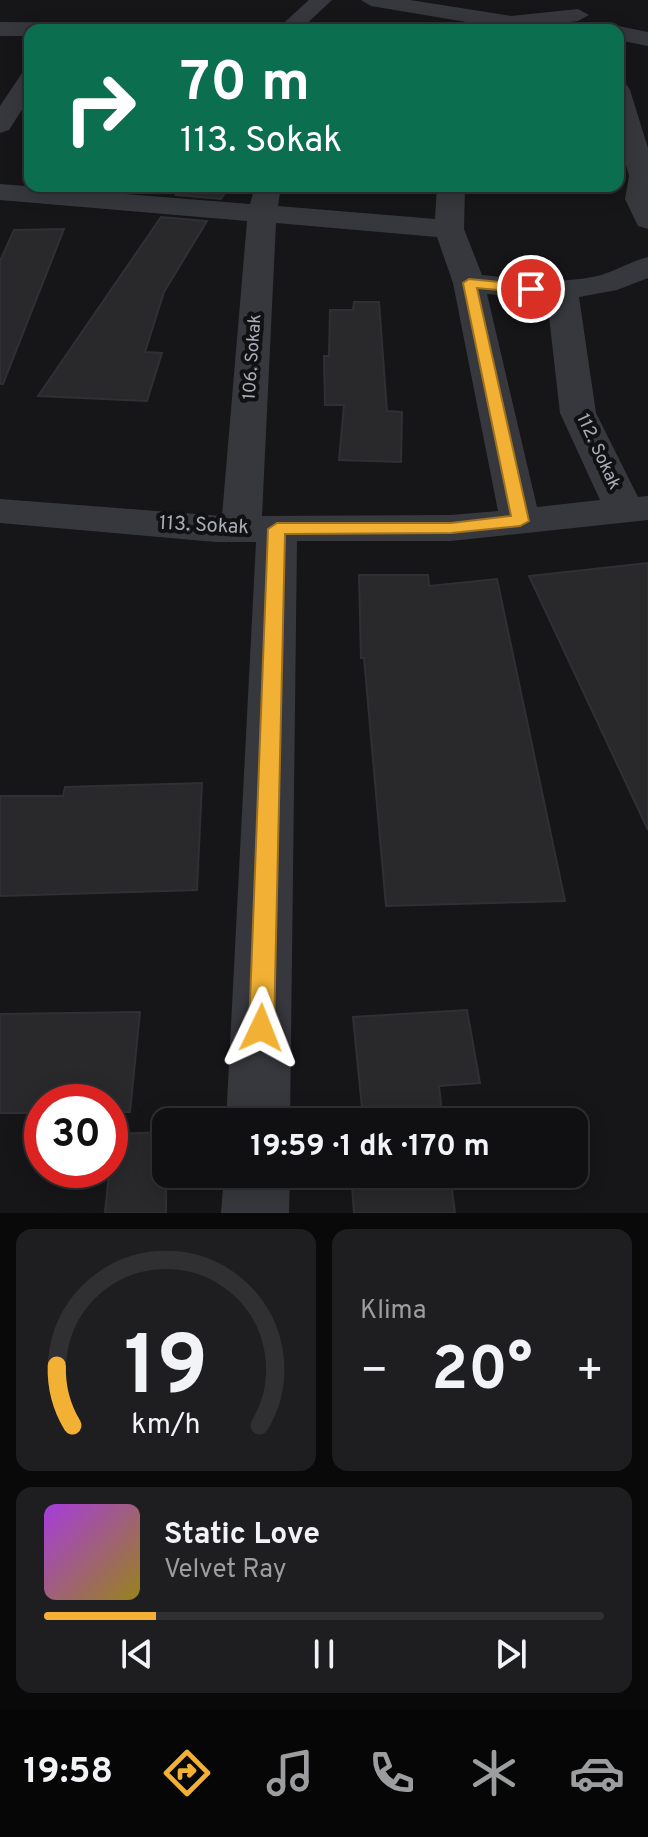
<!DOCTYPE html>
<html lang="tr">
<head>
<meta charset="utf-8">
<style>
	:root { --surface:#101012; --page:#1e1e20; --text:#f1f3f6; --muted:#9c9d9f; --line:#303032; --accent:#f2b134 }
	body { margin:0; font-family:Overpass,sans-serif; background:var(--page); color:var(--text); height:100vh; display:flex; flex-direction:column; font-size:30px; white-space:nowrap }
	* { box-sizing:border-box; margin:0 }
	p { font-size:26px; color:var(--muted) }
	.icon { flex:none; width:44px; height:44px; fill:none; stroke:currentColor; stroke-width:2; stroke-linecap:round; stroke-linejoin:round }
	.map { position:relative; height:1213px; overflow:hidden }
	.sheet { display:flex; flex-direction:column; gap:16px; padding:16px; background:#09090a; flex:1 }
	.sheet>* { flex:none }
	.top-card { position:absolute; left:24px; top:24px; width:600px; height:168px; border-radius:16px; box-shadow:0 4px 20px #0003,0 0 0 2px var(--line); background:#0b6e4f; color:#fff; overflow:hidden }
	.speed { position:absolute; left:24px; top:1084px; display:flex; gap:16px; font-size:40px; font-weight:700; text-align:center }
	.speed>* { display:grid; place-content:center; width:104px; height:104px; border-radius:50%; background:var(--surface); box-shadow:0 4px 20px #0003,0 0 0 2px var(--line); line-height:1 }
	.speed .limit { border:12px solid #d22; background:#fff; color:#111 }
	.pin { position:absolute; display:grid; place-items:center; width:68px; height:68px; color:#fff; margin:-34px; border:4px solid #fff; border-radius:50%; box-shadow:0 2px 8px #0007 }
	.me { position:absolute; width:88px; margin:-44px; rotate:2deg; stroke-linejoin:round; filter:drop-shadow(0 0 6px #0008) }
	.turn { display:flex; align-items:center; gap:28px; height:168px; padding:0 24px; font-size:36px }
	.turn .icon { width:104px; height:104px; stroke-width:2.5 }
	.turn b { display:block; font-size:56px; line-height:68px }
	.big { font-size:60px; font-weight:700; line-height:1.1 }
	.sheet .card { flex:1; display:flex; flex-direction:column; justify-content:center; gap:12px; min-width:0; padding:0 28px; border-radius:16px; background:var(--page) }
	.sheet .dial { align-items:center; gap:0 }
	.dial svg { height:208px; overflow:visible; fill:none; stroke:var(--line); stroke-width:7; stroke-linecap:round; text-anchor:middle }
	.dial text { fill:var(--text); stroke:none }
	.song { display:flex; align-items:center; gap:24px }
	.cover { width:96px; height:96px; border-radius:12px; background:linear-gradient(135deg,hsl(280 70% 55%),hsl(50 70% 35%)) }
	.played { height:8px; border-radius:4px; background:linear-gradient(90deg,var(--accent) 20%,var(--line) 20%) }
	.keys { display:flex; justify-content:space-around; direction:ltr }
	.heat { display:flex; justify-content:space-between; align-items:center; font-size:44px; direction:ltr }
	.sheet .tiles { flex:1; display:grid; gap:16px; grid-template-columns:1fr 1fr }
	.card:last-child { grid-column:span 2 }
	.trip { position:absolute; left:152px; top:1108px; width:436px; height:80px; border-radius:16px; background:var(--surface); box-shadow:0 4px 20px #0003,0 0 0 2px var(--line); font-weight:700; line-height:80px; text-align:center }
	.tabs { display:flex; height:128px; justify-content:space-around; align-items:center; background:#060607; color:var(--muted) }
	.tabs .icon { width:56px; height:56px }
	.tabs .current { color:var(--accent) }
	.tabs b { font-size:36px; color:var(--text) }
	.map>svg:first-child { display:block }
	.building { fill:#29292c; stroke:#303034; stroke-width:2 }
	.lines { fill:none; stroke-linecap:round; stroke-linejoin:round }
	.minor { fill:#37383d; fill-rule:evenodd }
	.route { fill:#f2b134; stroke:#9d7322; stroke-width:2 }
	.labels { text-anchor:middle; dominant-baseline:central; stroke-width:8; stroke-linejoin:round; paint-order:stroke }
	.far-street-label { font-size:18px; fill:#a8adb8; stroke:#111113 }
	.street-label { font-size:20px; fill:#a8adb8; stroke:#111113 }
</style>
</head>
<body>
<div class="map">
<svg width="648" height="1213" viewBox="0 0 648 1213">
	<rect width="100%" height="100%" fill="#161618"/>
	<g class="building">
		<path d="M 183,186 L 229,186 L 221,199 L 176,195 Z"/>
		<path d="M 161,217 L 207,221 L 164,292 L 145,352 L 162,353 L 147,401 L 38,396 Z"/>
		<path d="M 64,229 L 3,384 L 0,384 L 0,261 L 14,230 Z"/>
		<path d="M 354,302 L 379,302 L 387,411 L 402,412 L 401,462 L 339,460 L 344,405 L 325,405 L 324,356 L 329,356 L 330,310 L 353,310 Z"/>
		<path d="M 648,563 L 648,830 L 529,576 Z"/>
		<path d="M 359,575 L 428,575 L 429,586 L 497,579 L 565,901 L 386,906 L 364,658 L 361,658 Z"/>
		<path d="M 202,783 L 197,890 L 0,896 L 0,796 L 63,796 L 65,787 Z"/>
		<path d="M 467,1010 L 480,1083 L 439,1086 L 443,1122 L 347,1122 L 346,1109 L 362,1108 L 353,1017 Z"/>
		<path d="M 140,1012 L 130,1112 L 110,1112 L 110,1102 L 42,1102 L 42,1113 L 0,1113 L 0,1014 Z"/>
		<path d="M 166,1132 L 166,1213 L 105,1213 L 113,1134 Z"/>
		<path d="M 351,1174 L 450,1174 L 455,1213 L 354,1213 Z"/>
	</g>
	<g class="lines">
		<g class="minor">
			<path d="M 309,0 L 332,0 L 300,30 L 276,30 Z"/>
			<path d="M 361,0 L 410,0 L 511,16 L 578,9 L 589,15 L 578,21 L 503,30 L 473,30 L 470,26 L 472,23 L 371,6 Z"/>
			<path d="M 0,22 L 108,23 L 119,30 L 30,30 L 30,36 L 0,36 Z"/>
			<path d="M 618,26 L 648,32 L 648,46 L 618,40 L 618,30 L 609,30 Z"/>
			<path d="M 30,71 L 30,97 L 9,130 L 0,133 L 0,106 L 22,73 Z"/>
			<path d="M 618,83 L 627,85 L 630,90 L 648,148 L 648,229 L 638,226 L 625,199 L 629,176 L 618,134 Z"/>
			<path d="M 0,184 L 250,204 L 255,186 L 281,186 L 278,206 L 435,219 L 437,186 L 465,186 L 464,229 L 482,275 C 520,279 563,285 601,275 C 617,270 632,261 648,257 L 648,278 L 617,290 L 579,297 L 596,413 L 638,497 L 648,496 L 648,520 L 451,541 L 297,541 L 290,1122 L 226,1122 L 256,542 L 216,542 L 0,523 L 0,499 L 222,516 L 247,221 L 0,200 ZM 276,223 L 437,237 L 453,283 L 498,511 L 451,515 L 262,516 ZM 487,294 L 547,299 L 560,413 L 600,500 L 537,507 Z"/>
			<path d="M 224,1174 L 290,1174 L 289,1213 L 221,1213 Z"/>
		</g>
	</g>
	<path class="route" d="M 469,279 L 531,285 L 538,289 L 531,293 L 477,288 L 529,521 L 520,526 L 451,533 L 285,534 L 274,1028 L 270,1036 L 261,1040 L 252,1036 L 249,1028 L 268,529 L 277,523 L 451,523 L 511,516 L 463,283 Z"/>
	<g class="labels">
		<g class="far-street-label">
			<text transform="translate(253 357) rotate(-86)">106. Sokak</text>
			<text transform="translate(598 452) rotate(65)">112. Sokak</text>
		</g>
		<g class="street-label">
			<text transform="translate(204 526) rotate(3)">113. Sokak</text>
		</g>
	</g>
</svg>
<div class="speed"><div class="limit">30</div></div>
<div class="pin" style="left:531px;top:289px;background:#d93025"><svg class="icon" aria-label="arrive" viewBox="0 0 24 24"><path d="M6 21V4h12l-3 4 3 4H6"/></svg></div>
<svg class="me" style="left:261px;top:1028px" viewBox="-20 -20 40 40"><path d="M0-17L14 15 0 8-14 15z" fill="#f2b134" stroke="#fff" stroke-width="4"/></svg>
<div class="trip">19:59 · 1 dk · 170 m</div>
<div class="top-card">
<div class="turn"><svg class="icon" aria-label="right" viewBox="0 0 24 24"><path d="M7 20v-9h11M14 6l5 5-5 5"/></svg><div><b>70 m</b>113. Sokak</div></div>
</div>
</div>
<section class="sheet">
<div class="tiles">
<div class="card dial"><svg viewBox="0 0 100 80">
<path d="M14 69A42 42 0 1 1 86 69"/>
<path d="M14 69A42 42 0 0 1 8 46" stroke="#f2b134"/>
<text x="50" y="56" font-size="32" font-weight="700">19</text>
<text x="50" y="72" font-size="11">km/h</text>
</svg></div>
<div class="card"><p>Klima</p>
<div class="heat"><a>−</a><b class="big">20°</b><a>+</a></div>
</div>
<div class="card">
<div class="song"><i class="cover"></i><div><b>Static Love</b><p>Velvet Ray</p></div></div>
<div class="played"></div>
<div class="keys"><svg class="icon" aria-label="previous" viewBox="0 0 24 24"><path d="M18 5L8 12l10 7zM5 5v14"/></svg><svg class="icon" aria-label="pause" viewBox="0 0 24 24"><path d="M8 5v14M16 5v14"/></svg><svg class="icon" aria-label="next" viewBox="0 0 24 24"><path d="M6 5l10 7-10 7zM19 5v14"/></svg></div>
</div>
</div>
</section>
<nav class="tabs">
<b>19:58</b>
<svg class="icon current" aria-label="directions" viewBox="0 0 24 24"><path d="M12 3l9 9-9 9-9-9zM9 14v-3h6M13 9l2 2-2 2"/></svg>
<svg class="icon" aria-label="music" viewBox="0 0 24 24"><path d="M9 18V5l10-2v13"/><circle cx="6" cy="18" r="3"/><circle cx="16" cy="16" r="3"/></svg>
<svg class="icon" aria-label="phone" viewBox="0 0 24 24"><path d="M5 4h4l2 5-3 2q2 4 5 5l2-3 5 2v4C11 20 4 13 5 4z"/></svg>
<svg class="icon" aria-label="climate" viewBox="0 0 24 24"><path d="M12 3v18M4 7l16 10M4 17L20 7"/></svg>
<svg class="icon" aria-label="car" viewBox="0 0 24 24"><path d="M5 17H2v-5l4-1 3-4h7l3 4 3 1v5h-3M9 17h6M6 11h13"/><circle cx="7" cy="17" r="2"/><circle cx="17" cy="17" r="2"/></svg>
</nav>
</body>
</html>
